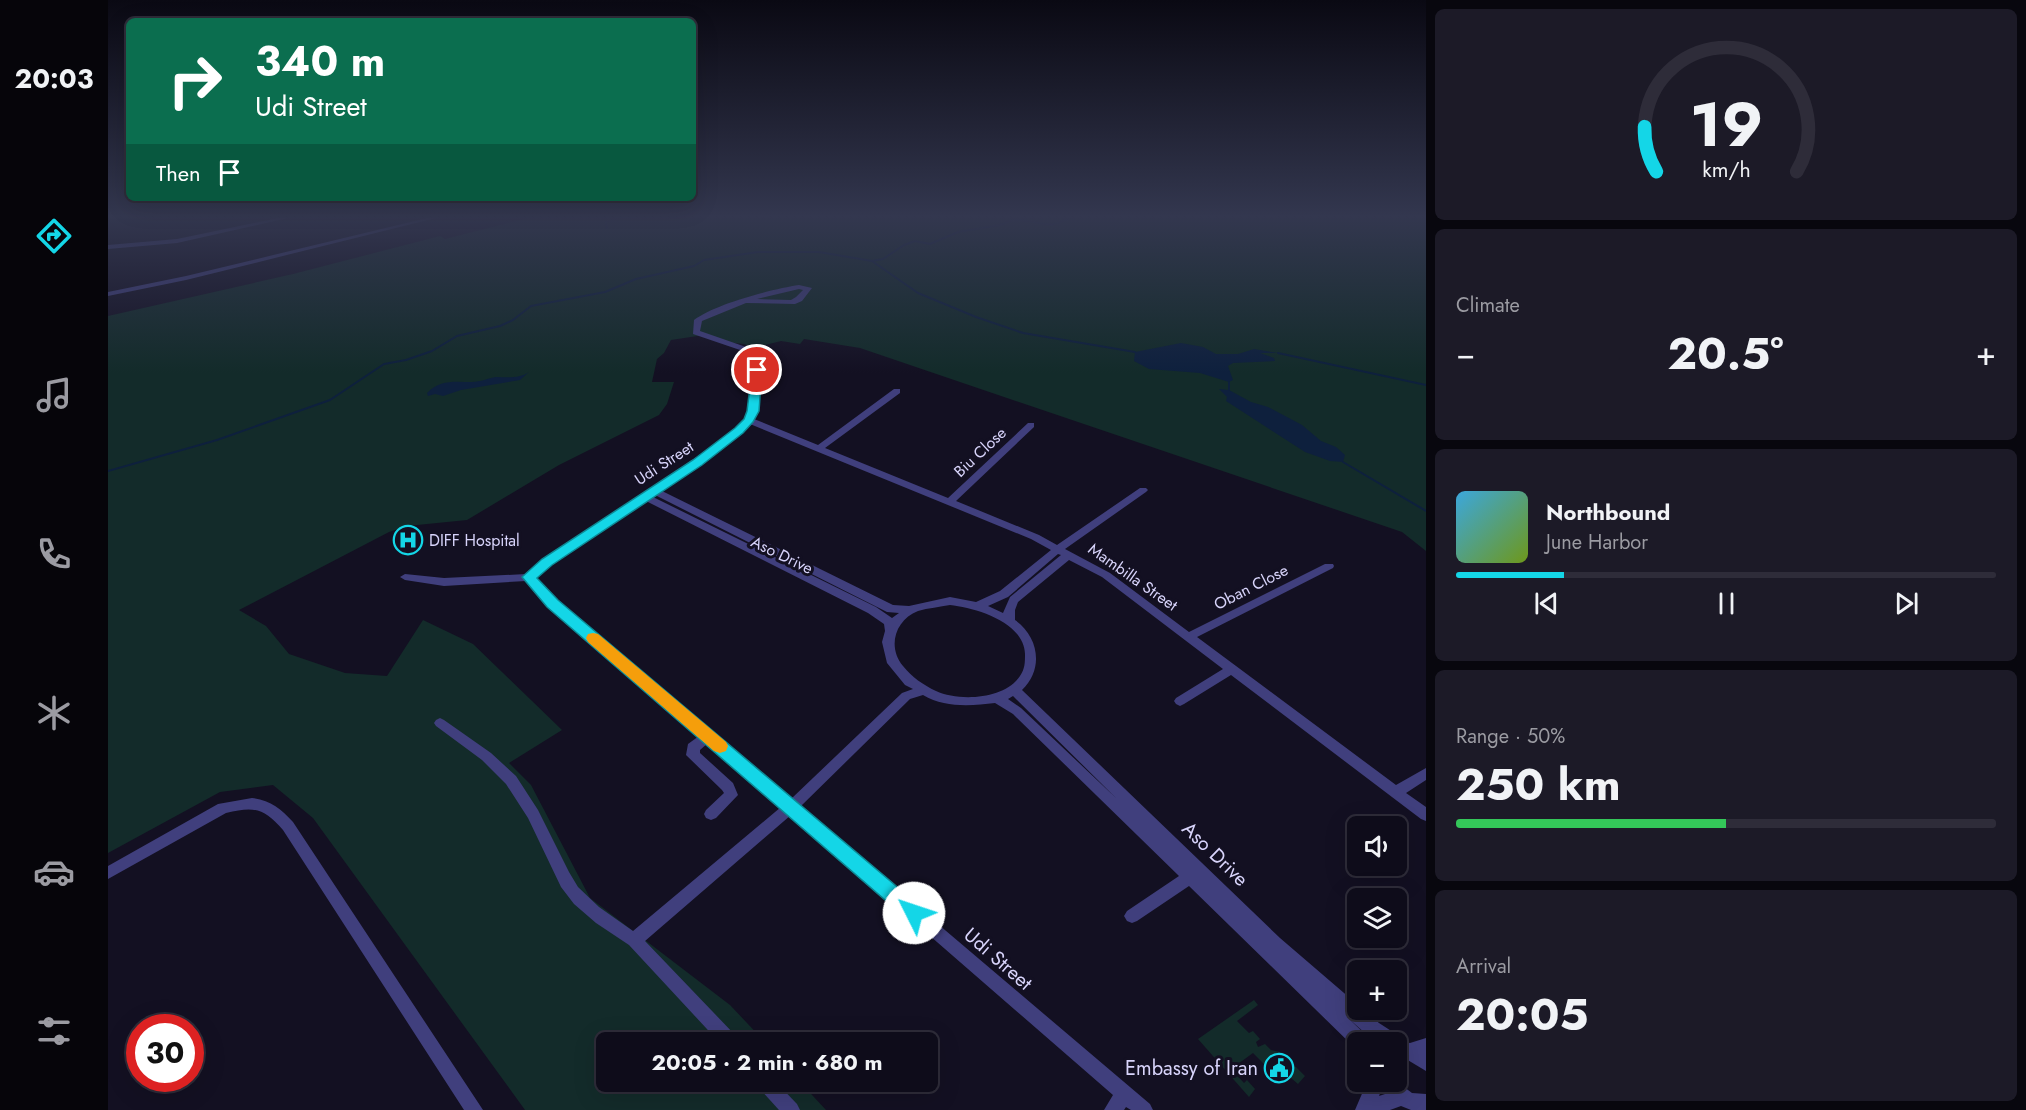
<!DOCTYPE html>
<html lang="en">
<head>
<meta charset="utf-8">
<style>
	:root { --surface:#0e0c1a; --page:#1c1a27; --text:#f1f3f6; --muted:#9b9ba2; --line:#2e2c39; --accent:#14d6e7 }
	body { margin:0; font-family:Jost,sans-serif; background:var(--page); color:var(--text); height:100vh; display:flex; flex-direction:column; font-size:22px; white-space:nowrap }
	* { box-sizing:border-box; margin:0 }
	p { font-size:20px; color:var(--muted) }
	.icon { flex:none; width:33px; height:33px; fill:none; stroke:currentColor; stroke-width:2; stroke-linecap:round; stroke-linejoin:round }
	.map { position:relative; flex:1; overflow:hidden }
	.details { display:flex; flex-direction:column; gap:9px; padding:9px; background:#08070e; width:600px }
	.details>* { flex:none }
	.guide { position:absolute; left:18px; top:18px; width:570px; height:183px; border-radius:9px; box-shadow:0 6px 24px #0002,0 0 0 2px var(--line); background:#0b6e4f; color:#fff; overflow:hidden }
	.tools { position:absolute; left:1239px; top:816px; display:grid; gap:12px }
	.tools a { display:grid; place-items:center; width:60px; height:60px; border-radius:9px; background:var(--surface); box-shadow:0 6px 24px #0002,0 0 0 2px var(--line); font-size:30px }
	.speed { position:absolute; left:18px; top:1014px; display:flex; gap:12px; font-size:30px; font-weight:700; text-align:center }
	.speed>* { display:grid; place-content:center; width:78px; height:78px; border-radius:50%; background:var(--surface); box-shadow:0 6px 24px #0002,0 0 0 2px var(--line); line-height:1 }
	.speed .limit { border:9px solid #d22; background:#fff; color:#111 }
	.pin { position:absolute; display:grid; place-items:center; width:51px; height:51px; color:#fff; margin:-26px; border:3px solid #fff; border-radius:50%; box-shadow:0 2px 6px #0007 }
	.me { position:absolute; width:66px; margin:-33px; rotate:311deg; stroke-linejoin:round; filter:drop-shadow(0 0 4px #0008) }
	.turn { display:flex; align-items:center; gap:21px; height:126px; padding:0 30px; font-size:27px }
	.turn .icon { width:78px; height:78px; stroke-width:2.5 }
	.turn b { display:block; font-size:42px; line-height:51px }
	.then { display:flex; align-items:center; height:57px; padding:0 30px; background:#0003; gap:12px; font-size:22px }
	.big { font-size:45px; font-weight:700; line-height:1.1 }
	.details .card { flex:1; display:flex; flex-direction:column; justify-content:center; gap:9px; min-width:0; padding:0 21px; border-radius:9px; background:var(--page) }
	.details .dial { align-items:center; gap:0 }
	.dial svg { height:156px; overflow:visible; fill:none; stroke:var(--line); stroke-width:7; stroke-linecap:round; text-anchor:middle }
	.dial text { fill:var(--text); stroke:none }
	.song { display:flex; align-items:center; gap:18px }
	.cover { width:72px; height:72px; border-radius:9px; background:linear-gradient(135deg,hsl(200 70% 55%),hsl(80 70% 35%)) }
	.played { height:6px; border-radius:3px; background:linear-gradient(90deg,var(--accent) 20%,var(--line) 20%) }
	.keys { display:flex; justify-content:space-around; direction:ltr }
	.heat { display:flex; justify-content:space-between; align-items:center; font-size:33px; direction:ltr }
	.charge { height:9px; border-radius:4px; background:linear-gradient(90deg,#34c759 50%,var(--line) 0) }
	.trip { position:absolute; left:488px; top:1032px; width:342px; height:60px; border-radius:9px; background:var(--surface); box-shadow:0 6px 24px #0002,0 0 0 2px var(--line); font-weight:700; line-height:60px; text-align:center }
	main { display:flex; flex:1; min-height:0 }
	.dock { display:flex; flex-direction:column; width:108px; justify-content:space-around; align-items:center; background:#06050a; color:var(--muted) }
	.dock .icon { width:42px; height:42px }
	.dock .selected { color:var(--accent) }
	.dock b { font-size:27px; color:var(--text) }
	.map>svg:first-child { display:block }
	.green { fill:#132b2a }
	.water { fill:#0e203d }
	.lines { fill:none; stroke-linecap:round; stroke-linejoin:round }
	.stream { stroke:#0e203d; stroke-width:2 }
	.street { fill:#403f7d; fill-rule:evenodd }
	.route { fill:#14d6e7; stroke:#0d8b96; stroke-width:1.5 }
	.slow { fill:#f59e0b }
	.labels { text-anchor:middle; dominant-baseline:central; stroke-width:6; stroke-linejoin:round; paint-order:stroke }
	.street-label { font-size:16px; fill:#d8d4fb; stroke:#131022 }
	.poi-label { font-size:16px; fill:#d8d4fb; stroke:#131022; text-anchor:start }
	.near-street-label { font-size:20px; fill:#d8d4fb; stroke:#131022 }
	.near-poi-label { font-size:20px; fill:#d8d4fb; stroke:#131022; text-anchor:end }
</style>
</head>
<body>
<main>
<nav class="dock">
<b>20:03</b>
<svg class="icon selected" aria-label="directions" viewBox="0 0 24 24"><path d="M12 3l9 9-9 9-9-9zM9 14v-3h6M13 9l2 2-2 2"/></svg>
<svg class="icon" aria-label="music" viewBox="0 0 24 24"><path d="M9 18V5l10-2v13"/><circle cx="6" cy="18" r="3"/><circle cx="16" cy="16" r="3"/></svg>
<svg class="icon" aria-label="phone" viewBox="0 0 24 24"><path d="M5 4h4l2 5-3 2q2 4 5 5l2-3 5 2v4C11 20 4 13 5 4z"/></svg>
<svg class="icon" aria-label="climate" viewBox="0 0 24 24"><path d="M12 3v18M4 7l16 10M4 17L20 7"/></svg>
<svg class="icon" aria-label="car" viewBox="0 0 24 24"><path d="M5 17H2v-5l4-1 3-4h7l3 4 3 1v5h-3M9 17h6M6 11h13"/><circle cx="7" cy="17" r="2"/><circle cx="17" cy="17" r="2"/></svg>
<svg class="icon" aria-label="filters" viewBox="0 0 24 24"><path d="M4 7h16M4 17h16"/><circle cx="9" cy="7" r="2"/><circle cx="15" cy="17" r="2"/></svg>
</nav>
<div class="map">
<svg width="1318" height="1110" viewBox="0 0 1318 1110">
	<rect width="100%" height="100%" fill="#131022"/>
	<g class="green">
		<path d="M 420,218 L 1318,218 L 1318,551 L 1294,532 L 752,348 L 696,339 L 692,344 L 673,341 L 645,348 L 636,344 L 617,342 L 596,335 L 563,340 L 556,353 L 549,359 L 544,382 L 566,382 L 559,404 L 551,415 L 451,465 L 359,520 L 299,526 L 281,532 L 131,610 L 158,626 L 181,654 L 237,673 L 279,676 L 315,620 L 365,644 L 454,730 L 401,763 L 423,785 L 482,898 L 622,1005 L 657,1042 L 498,1042 L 498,1082 L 692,1082 L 718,1110 L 417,1110 L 205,818 L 165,785 L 112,792 L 0,853 L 0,316 L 185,274 L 332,236 L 337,239 Z"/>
		<path d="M 1146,1000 L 1150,1005 L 1129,1021 L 1141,1033 L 1145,1031 L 1152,1039 L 1148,1042 L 1150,1047 L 1157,1044 L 1163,1050 L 1172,1052 L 1177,1062 L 1188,1067 L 1197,1076 L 1190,1084 L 1183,1078 L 1182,1070 L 1168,1066 L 1168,1074 L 1164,1072 L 1145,1053 L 1123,1069 L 1136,1083 L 1139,1080 L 1147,1089 L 1141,1097 L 1090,1039 Z"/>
	</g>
	<g class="water">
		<path d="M 1073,343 L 1095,347 L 1108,354 L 1130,354 L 1146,349 L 1170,353 L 1152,353 L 1166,358 L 1167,361 L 1125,363 L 1120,366 L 1125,380 L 1121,382 L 1092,373 L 1041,369 L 1026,361 L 1027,352 Z"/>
		<path d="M 421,372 L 412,380 L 353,390 L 335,396 L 327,394 L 320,396 L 319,393 C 332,379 347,382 364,382 C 373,382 380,378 388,377 C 400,377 411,379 421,372 Z"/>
		<path d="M 1111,389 L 1121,390 L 1143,402 L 1160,407 L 1194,425 L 1213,441 L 1228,447 L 1237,455 L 1235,462 L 1222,461 L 1197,452 L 1118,401 L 1119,397 Z"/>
	</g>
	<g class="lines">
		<g class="stream">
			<path d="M 499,228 L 498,222 L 510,218 L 526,218"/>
			<path d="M 764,261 L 810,293 L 868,317 L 915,333 L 1027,352"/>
			<path d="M 1170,353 L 1318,385"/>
			<path d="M 1121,382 L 1121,390"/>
			<path d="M 1235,462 L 1318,511"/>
			<path d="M 0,471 L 109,440 L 222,400 L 276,364 L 298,360 L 324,351 L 349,336 L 392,326 L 405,320 L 423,306 L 497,292 L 528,279 L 586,266 L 596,260 L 650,252 L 711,252 L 764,261 L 775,259 L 796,245 L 807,241 L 822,244 L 850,232 L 892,225 L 906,219 L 944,225 L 962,218"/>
		</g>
		<g class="street">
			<path d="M 170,218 L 180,218 L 69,243 L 0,249 L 0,245 L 69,239 Z"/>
			<path d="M 319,218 L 328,218 L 78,280 L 0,296 L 0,292 L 78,276 Z"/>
			<path d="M 691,285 L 704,288 L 694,301 L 687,304 L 638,303 L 594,321 L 592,331 L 638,347 L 654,356 L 649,411 L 646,419 L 710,445 L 786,389 L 792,389 L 792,393 L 717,448 L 840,498 L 920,423 L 926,423 L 926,427 L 848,501 L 931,535 L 949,545 L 1032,488 L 1038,488 L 1040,490 L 1038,492 L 957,549 L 1002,573 L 1081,632 L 1217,564 L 1225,564 L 1226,566 L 1225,568 L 1089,637 L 1288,785 L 1318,768 L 1318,780 L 1298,793 L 1318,807 L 1318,821 L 1313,819 L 1123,675 L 1076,704 L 1072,706 L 1068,704 L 1066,701 L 1068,698 L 1115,669 L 994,577 L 961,560 L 910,602 L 907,610 L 907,620 C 931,637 936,669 914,690 L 1172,938 L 1250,1005 L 1250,1010 L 1255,1010 L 1271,1023 L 1291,1036 L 1293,1041 L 1302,1043 L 1318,1038 L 1318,1071 L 1298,1059 L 1288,1057 L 1288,1042 L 1271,1042 L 1259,1035 L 1238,1016 L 1259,1036 L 1261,1042 L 1250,1042 L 1250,1049 L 1247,1048 L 1081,886 L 1029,921 L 1024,923 L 1019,921 L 1016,916 L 1019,911 L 1071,876 L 905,714 L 887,703 C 863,706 837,708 815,695 L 802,699 L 692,807 L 1042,1104 L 1045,1110 L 1023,1110 L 1018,1107 L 1016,1110 L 996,1110 L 1005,1095 L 683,815 L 537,941 L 628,1036 L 630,1042 L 611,1042 L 521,945 L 488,923 L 466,904 L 453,887 L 420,818 L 398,784 L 374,760 L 328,726 L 326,723 L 328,720 L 332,718 L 336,720 L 383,753 L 408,776 L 430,810 L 461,872 L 470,887 L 491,907 L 525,931 L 673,807 L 600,743 L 592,750 L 592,753 L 625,783 L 630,795 L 608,818 L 603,820 L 598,818 L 596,814 L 598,810 L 616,793 L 614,790 L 578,755 L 580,744 L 591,736 L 441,606 L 426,592 L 418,581 L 336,586 L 297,580 L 292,577 L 297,574 L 336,578 L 418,574 L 449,550 L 617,438 L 637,419 L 641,411 L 646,357 L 632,350 L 585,334 L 586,320 C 607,304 664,289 691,285 ZM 691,289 L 695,290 L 688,297 L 683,300 L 649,299 ZM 642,424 L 923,539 L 943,550 L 892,591 L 868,602 L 842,597 L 801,606 L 785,605 L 552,490 L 623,442 ZM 545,494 L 779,612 L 791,613 L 784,618 L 768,607 L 543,496 ZM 536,500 L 760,613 L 776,624 L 777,631 L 774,642 L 779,663 L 797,685 L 805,689 L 794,693 L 683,799 L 449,600 L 427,578 L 457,554 ZM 950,554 L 953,555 L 902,597 L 895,613 L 880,606 L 900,597 ZM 842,605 C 868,608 916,622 917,654 C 917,662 917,669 912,676 C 897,699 852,702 828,691 C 815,685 804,677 795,666 C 779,647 787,620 810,611 C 820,608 832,607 842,605 ZM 905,696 L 1009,799 L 913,708 L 900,699 Z"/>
			<path d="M 144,798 C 162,800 173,809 185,822 L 375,1110 L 356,1110 L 175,830 C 156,808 146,806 118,813 L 0,879 L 0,866 L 110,804 Z"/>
			<path d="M 1288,1081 L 1304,1093 L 1318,1094 L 1318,1110 L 1303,1110 L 1293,1106 L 1282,1110 L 1247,1110 L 1259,1082 ZM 1273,1091 L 1277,1094 L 1271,1096 Z"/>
			<path d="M 648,1082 L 668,1082 L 689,1104 L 692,1110 L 671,1110 L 651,1088 Z"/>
		</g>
	</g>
	<linearGradient id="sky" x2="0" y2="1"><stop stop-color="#0a0913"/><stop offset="0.58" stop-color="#33374f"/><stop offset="1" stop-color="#33374f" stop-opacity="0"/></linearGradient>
	<rect width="1318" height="373" fill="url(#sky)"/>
	<path class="route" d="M 649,367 L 654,370 L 651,411 L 645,422 L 635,433 L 594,465 L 444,565 L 429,578 L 450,600 L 813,907 L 816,913 L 813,919 L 806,922 L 799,919 L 439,607 L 414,577 L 434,559 L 585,460 L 627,428 L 636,419 L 639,411 L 644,370 Z"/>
	<path class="slow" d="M 485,633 L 490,634 L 618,742 L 620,746 L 618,751 L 612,753 L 606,751 L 480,642 L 478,638 L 480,634 Z"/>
	<defs>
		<g id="hospital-ring" transform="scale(1.5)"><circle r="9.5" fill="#131022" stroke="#14d6e7" stroke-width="1.5"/><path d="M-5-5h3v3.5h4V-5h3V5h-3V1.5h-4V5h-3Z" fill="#14d6e7"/></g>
		<g id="civic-ring" transform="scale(1.5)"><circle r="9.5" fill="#131022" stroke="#14d6e7" stroke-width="1.5"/><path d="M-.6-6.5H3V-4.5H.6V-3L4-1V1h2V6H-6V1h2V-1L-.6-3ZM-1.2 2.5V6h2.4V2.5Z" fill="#14d6e7"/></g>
	</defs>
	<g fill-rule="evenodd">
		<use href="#hospital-ring" x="300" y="540"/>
		<use href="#civic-ring" x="1171" y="1068"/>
	</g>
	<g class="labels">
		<g class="street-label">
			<text transform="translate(872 452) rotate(-43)">Biu Close</text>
			<text transform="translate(556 463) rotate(-33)">Udi Street</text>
			<text transform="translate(674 555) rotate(26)">Aso Drive</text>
			<text transform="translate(1025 577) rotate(35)">Mambilla Street</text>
			<text transform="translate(1143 587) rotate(-27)">Oban Close</text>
		</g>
		<g class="poi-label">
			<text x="321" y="540">DIFF Hospital</text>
		</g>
		<g class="near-street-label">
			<text transform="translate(1107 854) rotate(44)">Aso Drive</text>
			<text transform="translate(890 959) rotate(41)">Udi Street</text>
		</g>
		<g class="near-poi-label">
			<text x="1150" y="1068">Embassy of Iran</text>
		</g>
	</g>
</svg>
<div class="tools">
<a><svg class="icon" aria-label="sound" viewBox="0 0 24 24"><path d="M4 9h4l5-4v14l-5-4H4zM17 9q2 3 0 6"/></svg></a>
<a><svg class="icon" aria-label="layers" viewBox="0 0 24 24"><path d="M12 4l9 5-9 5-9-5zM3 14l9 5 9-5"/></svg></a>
<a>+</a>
<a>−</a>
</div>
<div class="speed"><div class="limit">30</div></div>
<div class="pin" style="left:649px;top:370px;background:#d93025"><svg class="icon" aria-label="arrive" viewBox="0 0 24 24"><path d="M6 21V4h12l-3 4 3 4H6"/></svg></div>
<svg class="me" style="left:806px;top:913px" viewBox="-20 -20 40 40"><circle r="19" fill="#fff"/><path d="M0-13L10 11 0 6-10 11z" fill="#14d6e7"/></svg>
<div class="trip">20:05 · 2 min · 680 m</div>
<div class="guide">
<div class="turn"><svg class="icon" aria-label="right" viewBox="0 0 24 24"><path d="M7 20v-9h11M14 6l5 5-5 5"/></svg><div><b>340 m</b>Udi Street</div></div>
<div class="then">Then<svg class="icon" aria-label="arrive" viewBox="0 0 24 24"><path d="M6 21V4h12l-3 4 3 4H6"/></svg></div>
</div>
</div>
<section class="details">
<div class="card dial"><svg viewBox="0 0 100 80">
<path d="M14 69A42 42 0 1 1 86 69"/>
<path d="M14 69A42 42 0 0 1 8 46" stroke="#14d6e7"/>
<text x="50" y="56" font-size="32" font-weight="700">19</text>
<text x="50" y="72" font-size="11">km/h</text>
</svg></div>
<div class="card"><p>Climate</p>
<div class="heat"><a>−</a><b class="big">20.5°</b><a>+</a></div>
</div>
<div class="card">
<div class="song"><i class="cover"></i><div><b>Northbound</b><p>June Harbor</p></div></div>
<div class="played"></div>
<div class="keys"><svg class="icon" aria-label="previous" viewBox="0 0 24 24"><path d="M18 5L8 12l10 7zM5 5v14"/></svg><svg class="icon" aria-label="pause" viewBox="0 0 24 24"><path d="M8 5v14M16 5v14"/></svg><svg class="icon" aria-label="next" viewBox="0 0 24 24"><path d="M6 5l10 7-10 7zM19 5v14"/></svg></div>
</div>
<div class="card"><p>Range · 50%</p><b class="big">250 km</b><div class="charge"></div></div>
<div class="card"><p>Arrival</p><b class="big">20:05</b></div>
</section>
</main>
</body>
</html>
